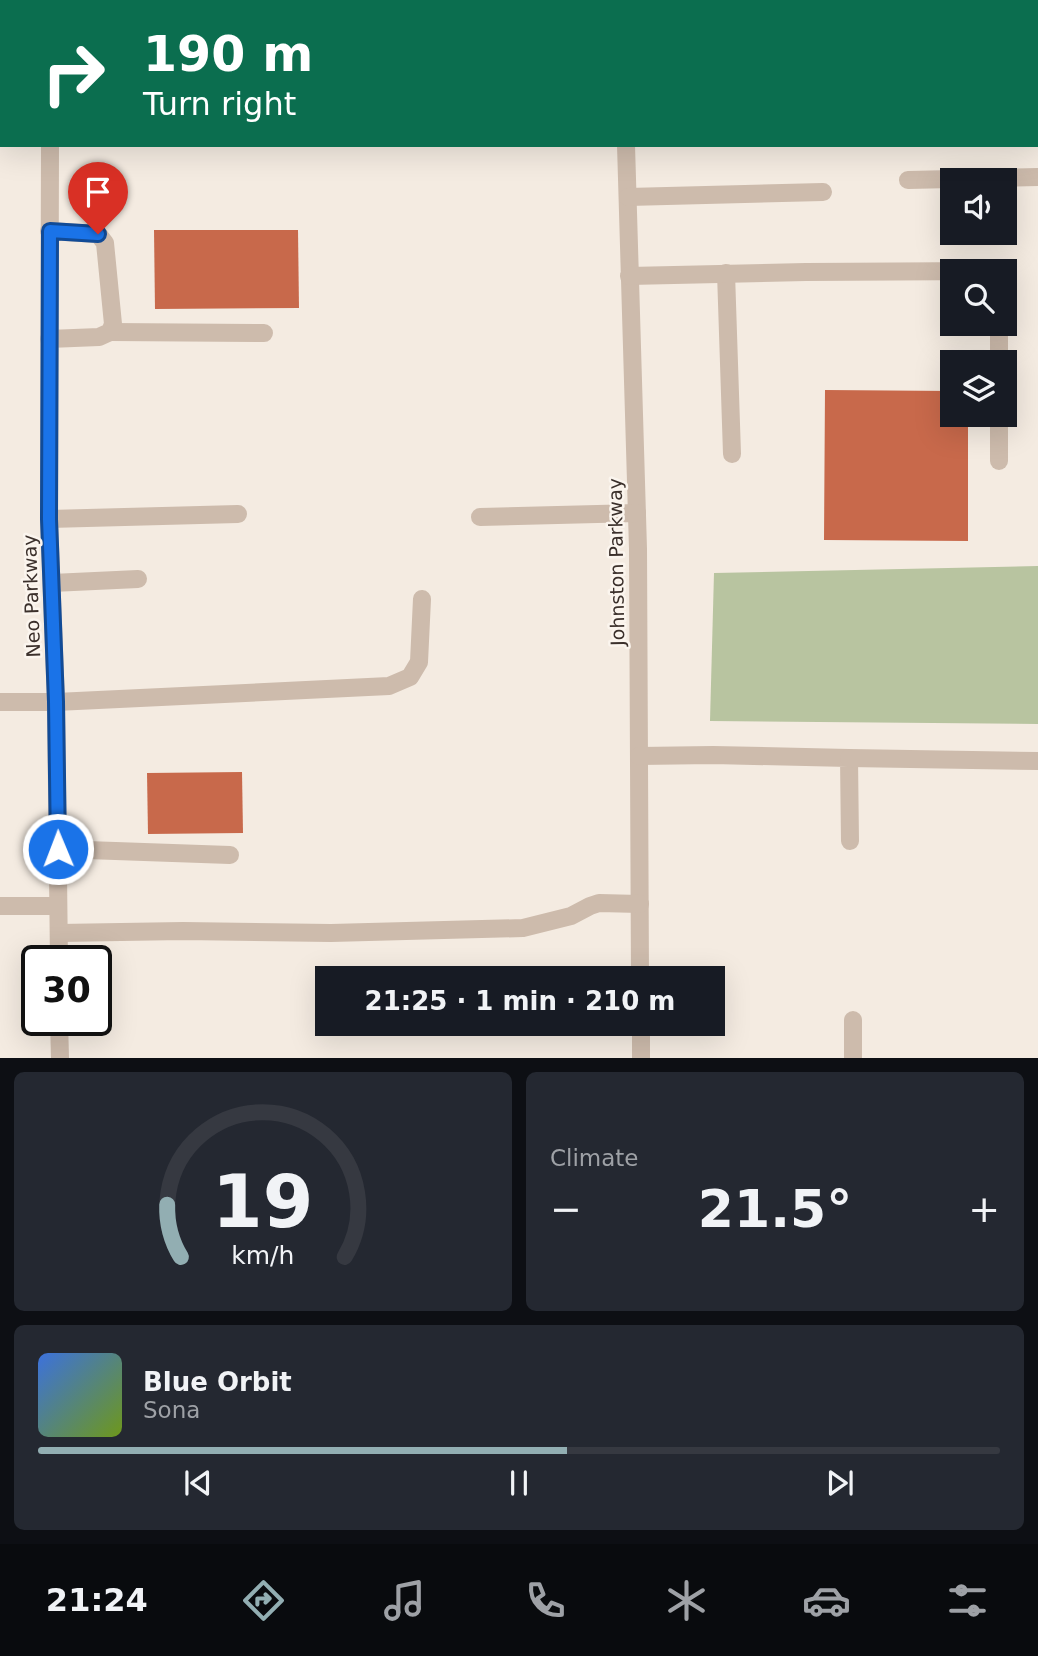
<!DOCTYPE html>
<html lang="en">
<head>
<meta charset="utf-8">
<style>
	:root { --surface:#171b24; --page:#242831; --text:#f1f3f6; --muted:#9ea1a6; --line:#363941; --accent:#92aeb2 }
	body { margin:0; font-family:"DejaVu Sans",sans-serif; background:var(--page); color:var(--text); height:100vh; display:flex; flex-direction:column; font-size:26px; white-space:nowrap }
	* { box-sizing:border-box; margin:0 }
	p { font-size:23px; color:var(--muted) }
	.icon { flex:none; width:38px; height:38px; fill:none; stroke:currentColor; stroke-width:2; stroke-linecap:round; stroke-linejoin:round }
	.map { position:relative; height:1058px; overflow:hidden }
	.panel { display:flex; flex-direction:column; gap:14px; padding:14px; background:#0d0f14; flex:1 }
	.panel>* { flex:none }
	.hud { position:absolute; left:0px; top:0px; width:1040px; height:147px; box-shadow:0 7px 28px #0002; background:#0b6e4f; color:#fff; overflow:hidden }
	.buttons { position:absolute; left:940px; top:168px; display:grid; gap:14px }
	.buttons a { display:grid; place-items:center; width:77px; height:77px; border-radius:0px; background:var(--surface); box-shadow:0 7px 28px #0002; font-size:35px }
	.speed { position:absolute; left:21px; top:945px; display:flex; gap:14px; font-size:35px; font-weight:700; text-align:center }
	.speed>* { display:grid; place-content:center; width:91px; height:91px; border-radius:50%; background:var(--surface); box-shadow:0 7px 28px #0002; line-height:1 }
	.speed .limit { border:4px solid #111; border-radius:10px; background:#fff; color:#111 }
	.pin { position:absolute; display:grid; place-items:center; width:60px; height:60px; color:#fff; margin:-72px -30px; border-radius:50% 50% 50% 0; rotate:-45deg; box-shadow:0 0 7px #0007 }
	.pin .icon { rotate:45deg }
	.me { position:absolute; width:77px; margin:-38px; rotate:359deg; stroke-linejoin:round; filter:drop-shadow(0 0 5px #0008) }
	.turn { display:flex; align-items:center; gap:24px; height:147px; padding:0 28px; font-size:32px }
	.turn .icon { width:91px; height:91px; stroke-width:2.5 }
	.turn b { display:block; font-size:49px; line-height:60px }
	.big { font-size:52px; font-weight:700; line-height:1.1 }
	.panel .card { flex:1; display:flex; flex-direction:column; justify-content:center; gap:10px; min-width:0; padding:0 24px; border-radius:10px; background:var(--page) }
	.panel .dial { align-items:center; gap:0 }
	.dial svg { height:182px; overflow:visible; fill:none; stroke:var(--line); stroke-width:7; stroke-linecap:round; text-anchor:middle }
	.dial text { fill:var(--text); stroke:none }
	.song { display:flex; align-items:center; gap:21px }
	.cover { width:84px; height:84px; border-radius:10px; background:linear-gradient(135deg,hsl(220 70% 55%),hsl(80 70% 35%)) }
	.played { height:7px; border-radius:4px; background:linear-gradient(90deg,var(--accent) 55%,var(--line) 55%) }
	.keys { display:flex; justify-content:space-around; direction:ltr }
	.heat { display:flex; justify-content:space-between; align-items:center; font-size:38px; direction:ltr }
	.panel .tiles { flex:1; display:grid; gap:14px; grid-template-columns:1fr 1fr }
	.card:last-child { grid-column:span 2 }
	.trip { position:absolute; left:315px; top:966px; width:410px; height:70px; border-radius:0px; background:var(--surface); box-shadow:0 7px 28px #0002; font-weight:700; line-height:70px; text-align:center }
	.dock { display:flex; height:112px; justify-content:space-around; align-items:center; background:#090b0e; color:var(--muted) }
	.dock .icon { width:49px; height:49px }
	.dock .selected { color:var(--accent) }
	.dock b { font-size:32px; color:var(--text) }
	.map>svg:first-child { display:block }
	.green { fill:#b8c4a0 }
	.building { fill:#c8694b }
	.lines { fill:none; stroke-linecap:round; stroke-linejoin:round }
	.minor { stroke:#cdbbac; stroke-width:18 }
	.route-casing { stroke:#114b97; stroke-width:18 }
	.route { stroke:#1a73e8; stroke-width:12 }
	.labels { text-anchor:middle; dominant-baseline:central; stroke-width:5; stroke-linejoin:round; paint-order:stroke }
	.street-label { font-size:19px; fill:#3b302b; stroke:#fbf5ee }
</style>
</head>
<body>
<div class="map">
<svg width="1038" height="1058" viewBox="0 0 1038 1058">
	<rect width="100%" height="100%" fill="#f4ebe1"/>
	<path class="green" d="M 1038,566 L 1038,724 L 710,721 L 714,573 Z"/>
	<g class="building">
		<path d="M 154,230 L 298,230 L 299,308 L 155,309 Z"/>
		<path d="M 825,390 L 952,391 L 952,415 L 968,415 L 968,541 L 824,540 Z"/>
		<path d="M 242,772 L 243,833 L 148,834 L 147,773 Z"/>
	</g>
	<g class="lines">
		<g class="minor">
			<path d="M 50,0 L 50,2"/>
			<path d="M 109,0 L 109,2"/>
			<path d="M 623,0 L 623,2"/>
			<path d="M 50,145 L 49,519 L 56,702 L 59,961"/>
			<path d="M 626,145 L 638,549 L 640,978"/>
			<path d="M 908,180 L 1038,177"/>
			<path d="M 628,197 L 823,192"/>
			<path d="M 726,273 L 732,454"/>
			<path d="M 629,276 L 806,272 L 985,271"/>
			<path d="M 999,324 L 999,362"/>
			<path d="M 110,332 L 264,333"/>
			<path d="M 49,339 L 99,337 L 110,332 L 113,324 L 105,243 L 98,234 L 49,231"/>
			<path d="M 999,415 L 999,461"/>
			<path d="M 480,517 L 637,513"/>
			<path d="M 49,519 L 238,514"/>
			<path d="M 52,583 L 138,579"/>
			<path d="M 0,702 L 56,702 L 389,686 L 410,677 L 419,662 L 422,599"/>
			<path d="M 639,756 L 713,755 L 849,758 L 850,841"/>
			<path d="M 849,758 L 1038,761"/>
			<path d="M 58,849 L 230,855"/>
			<path d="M 0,906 L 58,906"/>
			<path d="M 59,933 L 183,931 L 331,933 L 523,928 L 571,916 L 590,906 L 599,903 L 640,904"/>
			<path d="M 59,1020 L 60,1058"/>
			<path d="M 641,1024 L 641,1058"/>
			<path d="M 853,1058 L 853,1020"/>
		</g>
	</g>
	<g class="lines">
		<g class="route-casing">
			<path id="route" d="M 58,849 L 56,702 L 49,519 L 50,231 L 98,234"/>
		</g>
		<use href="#route" class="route"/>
	</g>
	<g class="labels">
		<g class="street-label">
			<text transform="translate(616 562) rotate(-91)">Johnston Parkway</text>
			<text transform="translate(31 596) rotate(-92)">Neo Parkway</text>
		</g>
	</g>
</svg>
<div class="buttons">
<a><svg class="icon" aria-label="sound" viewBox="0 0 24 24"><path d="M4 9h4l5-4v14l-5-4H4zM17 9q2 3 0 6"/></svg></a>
<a><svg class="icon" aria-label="search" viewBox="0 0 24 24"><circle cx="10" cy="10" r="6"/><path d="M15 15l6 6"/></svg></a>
<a><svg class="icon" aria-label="layers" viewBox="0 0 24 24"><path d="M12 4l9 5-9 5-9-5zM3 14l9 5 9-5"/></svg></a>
</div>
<div class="speed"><div class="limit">30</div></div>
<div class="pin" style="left:98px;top:234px;background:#d93025"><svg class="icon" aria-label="arrive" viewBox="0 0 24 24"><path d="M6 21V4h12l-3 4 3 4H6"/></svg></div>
<svg class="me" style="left:58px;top:849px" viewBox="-20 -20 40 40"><circle r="17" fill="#1a73e8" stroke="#fff" stroke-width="3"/><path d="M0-11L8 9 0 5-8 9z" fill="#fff"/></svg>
<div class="trip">21:25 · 1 min · 210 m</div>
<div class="hud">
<div class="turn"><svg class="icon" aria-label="right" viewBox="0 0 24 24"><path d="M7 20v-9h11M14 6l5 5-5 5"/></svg><div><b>190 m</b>Turn right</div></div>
</div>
</div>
<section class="panel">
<div class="tiles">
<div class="card dial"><svg viewBox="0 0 100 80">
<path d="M14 69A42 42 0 1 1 86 69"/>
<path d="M14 69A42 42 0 0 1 8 46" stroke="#92aeb2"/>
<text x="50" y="56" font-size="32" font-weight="700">19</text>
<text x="50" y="72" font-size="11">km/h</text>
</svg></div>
<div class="card"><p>Climate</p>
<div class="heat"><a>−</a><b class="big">21.5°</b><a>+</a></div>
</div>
<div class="card">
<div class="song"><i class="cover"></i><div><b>Blue Orbit</b><p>Sona</p></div></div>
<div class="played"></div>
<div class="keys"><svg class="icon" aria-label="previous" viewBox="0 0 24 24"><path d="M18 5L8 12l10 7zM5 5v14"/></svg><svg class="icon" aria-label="pause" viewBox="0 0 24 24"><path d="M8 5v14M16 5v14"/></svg><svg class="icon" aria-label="next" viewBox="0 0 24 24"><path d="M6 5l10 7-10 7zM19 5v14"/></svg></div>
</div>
</div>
</section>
<nav class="dock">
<b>21:24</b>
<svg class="icon selected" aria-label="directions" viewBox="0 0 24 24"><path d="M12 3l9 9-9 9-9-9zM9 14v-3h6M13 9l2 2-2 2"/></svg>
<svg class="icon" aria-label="music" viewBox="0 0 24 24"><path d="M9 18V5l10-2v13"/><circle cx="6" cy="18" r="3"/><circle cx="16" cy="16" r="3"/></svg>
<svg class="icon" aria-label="phone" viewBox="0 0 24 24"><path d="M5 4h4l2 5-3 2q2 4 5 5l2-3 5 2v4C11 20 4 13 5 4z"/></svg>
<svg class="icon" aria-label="climate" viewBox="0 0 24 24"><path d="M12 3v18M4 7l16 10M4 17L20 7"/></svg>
<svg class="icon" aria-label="car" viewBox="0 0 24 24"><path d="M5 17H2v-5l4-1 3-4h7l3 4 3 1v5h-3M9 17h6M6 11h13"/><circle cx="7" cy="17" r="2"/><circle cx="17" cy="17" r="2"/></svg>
<svg class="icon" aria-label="filters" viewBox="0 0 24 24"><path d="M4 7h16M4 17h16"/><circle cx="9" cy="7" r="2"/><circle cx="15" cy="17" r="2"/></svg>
</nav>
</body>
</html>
